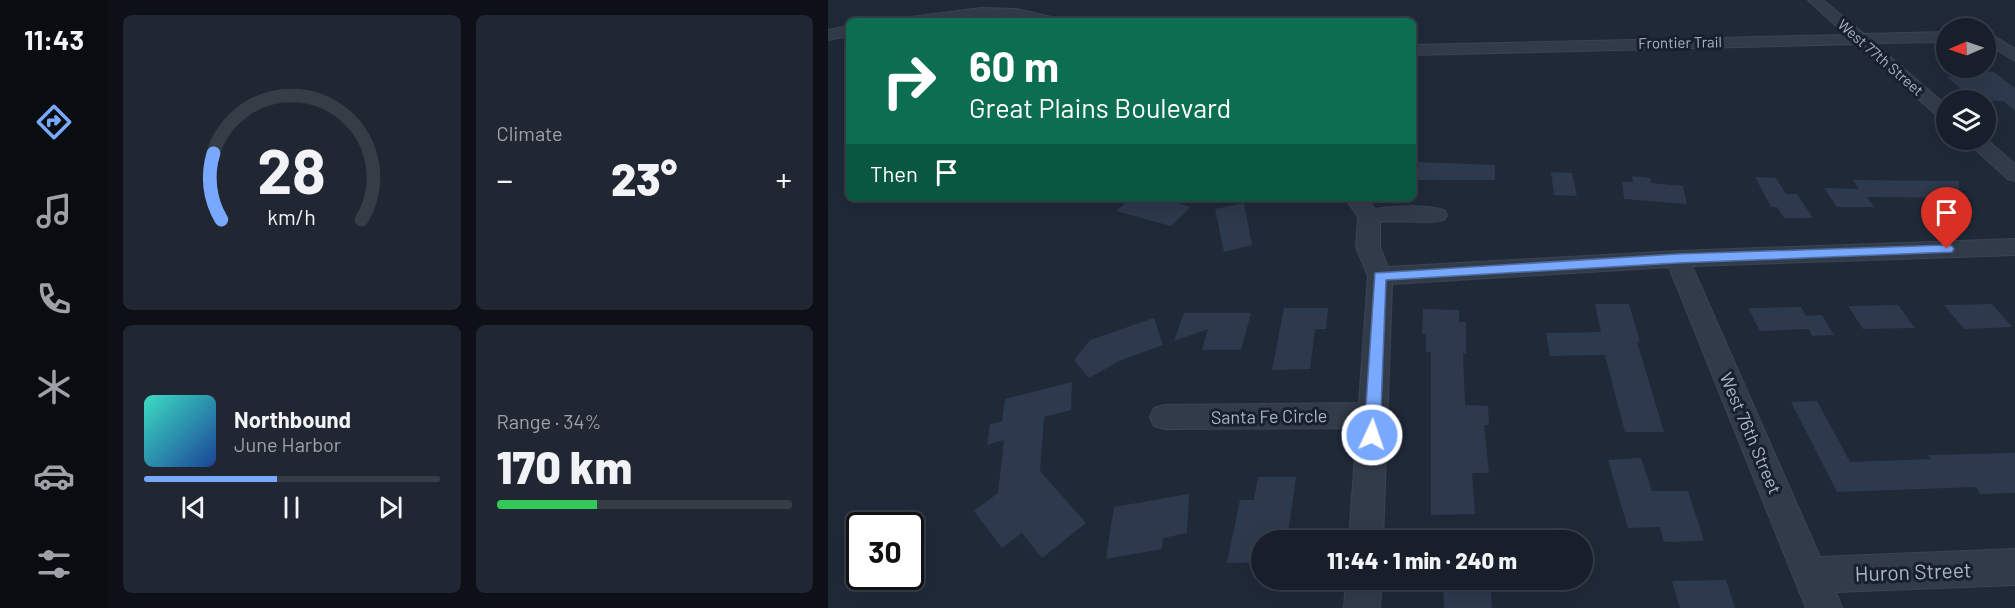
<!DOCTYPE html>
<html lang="en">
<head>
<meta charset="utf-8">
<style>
	:root { --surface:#171f2a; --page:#202732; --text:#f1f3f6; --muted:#9ea2a8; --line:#363d47; --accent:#79a9fe }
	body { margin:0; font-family:Barlow,sans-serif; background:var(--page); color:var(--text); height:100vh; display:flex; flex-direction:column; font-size:22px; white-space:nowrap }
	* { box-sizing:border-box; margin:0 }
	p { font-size:20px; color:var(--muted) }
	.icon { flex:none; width:33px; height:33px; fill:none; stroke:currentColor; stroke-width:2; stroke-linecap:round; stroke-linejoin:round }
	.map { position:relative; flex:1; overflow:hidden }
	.sheet { display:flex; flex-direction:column; gap:15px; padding:15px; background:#0d1117; width:720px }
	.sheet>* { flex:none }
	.top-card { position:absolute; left:18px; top:18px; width:570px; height:183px; border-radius:9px; box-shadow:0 6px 24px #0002,0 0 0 2px var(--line); background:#0b6e4f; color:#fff; overflow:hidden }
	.needle { width:39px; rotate:268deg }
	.tools { position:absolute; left:1108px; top:18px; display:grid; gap:12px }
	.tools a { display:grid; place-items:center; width:60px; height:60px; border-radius:50%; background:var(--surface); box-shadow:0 6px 24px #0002,0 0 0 2px var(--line); font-size:30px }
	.speed { position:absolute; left:18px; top:512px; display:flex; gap:12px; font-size:30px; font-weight:700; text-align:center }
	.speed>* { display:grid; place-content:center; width:78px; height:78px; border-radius:50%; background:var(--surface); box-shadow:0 6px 24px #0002,0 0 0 2px var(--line); line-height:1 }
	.speed .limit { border:3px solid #111; border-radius:9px; background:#fff; color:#111 }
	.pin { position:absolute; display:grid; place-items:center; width:51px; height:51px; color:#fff; margin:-62px -26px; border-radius:50% 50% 50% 0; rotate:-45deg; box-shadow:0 0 6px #0007 }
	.pin .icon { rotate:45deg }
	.me { position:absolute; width:66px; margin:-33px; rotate:3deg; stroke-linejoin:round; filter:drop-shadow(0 0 4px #0008) }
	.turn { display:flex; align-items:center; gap:21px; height:126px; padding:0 24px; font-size:27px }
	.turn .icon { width:78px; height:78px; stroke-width:2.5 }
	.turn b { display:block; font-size:42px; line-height:51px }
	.then { display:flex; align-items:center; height:57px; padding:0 24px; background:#0003; gap:12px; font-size:22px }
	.big { font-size:45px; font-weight:800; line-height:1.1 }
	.sheet .tile { flex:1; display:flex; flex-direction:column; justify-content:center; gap:9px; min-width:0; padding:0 21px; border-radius:9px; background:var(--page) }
	.sheet .dial { align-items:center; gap:0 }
	.dial svg { height:156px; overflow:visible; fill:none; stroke:var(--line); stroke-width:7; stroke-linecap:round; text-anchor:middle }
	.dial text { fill:var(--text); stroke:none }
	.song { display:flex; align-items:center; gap:18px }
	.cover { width:72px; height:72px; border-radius:9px; background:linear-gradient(135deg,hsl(170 70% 55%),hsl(220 70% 35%)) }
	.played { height:6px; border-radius:3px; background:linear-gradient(90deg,var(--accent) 45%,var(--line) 45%) }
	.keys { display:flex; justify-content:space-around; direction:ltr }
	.heat { display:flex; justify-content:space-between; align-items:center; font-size:33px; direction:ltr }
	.charge { height:9px; border-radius:4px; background:linear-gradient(90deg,#34c759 34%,var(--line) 0) }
	.sheet .tiles { flex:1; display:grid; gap:15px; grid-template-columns:repeat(2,1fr) }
	.trip { position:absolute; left:423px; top:530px; width:342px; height:60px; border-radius:30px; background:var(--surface); box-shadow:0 6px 24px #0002,0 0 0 2px var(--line); font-weight:800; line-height:60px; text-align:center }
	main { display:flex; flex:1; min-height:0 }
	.tabs { display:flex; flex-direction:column; width:108px; justify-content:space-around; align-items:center; background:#090c11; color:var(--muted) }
	.tabs .icon { width:42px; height:42px }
	.tabs .current { color:var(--accent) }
	.tabs b { font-size:27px; color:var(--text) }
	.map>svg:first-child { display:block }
	.building { fill:#2d3a4d }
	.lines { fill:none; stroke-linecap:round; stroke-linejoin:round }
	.minor-casing { stroke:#3c4452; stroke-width:2 }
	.minor { fill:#323b49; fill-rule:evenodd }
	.route { fill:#79a9fe; stroke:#4f6ea5; stroke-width:1.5 }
	.labels { text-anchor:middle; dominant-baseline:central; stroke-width:6; stroke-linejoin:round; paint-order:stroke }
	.far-street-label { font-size:15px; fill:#acb5c6; stroke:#18202d }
	.street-label { font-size:18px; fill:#acb5c6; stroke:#18202d }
	.near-street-label { font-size:21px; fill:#acb5c6; stroke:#18202d }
</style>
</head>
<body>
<main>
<nav class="tabs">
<b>11:43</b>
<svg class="icon current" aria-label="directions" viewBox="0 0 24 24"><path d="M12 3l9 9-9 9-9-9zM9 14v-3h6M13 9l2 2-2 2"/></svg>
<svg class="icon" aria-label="music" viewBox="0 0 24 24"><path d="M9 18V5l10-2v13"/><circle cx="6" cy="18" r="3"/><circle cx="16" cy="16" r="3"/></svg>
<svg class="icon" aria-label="phone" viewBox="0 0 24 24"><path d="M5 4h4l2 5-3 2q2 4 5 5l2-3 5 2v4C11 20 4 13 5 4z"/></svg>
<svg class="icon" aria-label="climate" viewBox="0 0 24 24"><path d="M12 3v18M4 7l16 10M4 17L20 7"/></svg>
<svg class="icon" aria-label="car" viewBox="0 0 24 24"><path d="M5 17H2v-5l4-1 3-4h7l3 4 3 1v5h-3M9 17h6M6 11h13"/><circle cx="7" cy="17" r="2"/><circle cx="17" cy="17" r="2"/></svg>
<svg class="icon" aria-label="filters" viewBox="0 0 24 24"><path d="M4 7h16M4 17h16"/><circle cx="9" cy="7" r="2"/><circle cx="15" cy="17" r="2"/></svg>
</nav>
<section class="sheet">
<div class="tiles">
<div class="tile dial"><svg viewBox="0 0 100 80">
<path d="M14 69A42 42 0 1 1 86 69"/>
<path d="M14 69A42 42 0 0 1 10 35" stroke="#79a9fe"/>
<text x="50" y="56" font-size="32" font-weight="700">28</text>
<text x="50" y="72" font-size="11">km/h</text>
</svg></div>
<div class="tile"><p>Climate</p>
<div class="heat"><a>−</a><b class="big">23°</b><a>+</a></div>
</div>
<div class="tile">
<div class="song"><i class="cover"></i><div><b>Northbound</b><p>June Harbor</p></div></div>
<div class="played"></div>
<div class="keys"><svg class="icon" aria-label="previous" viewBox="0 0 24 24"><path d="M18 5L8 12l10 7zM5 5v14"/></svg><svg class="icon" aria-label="pause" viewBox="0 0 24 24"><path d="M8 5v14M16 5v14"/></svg><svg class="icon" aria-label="next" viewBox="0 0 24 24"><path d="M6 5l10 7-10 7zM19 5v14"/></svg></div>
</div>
<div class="tile"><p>Range · 34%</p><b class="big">170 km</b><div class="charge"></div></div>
</div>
</section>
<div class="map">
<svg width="1187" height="608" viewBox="0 0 1187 608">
	<rect width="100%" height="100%" fill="#1f2938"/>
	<g class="building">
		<path d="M 1166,72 L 1187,88 L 1187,111 L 1175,101 L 1148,100 L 1118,77 L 1142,77 L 1137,73 Z"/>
		<path d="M 590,162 L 667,165 L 667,180 L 588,180 Z"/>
		<path d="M 723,172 L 744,173 L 749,196 L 726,195 Z"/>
		<path d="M 804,176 L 822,178 L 823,183 L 855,186 L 859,204 L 796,199 L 794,182 L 805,182 Z"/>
		<path d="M 927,177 L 948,178 L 958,194 L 969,194 L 985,218 L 956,218 L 949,207 L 943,207 Z"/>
		<path d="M 1025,180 L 1131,181 L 1131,198 L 1039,197 L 1046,207 L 1009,207 L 996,188 L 1031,189 Z"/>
		<path d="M 303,198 L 330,198 L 363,207 L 343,226 L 288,211 Z"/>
		<path d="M 416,203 L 424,245 L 396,252 L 387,209 Z"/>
		<path d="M 767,304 L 801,304 L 812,342 L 809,342 L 836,432 L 797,432 L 777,355 L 722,356 L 718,333 L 773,332 Z"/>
		<path d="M 1164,304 L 1184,327 L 1136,329 L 1116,305 Z"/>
		<path d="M 1070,305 L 1087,328 L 1035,329 L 1020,306 Z"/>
		<path d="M 973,307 L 978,316 L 994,315 L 1006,335 L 984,336 L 981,329 L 932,331 L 920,308 Z"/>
		<path d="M 456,308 L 500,308 L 498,329 L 487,329 L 482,369 L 444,370 Z"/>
		<path d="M 595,309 L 631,310 L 631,322 L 638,322 L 638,353 L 635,353 L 637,405 L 660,406 L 661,425 L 656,425 L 661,473 L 644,473 L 647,514 L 603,515 L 603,352 L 598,352 L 598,334 L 594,334 Z"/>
		<path d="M 356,313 L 423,313 L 413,350 L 374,350 L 380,329 L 346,341 Z"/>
		<path d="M 326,318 L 335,345 L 291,361 L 261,378 L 246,360 L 262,340 Z"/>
		<path d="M 244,382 L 243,410 L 216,417 L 212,471 L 258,523 L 214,558 L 194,533 L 174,548 L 146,511 L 170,493 L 176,440 L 159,445 L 162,424 L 174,421 L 177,399 Z"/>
		<path d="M 989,401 L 1022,462 L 1103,459 L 1100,455 L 1187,453 L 1187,493 L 1152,494 L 1148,487 L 1009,492 L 963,402 Z"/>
		<path d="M 813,458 L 824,491 L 860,491 L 876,541 L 836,542 L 832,527 L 800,528 L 780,460 Z"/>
		<path d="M 430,477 L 468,477 L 459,540 L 434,540 L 434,562 L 399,563 L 412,500 L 426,500 Z"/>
		<path d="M 361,494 L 359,533 L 335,538 L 334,549 L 278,559 L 286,507 Z"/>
		<path d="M 615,579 L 662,579 L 664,608 L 616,608 Z"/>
		<path d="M 898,580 L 907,608 L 852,608 L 844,581 Z"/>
	</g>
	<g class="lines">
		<g class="minor-casing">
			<g id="minor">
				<path d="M 980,0 L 995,0 L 1036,34 L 1119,32 L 1119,42 L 1046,43 L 1119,106 L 1119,121 L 1113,119 L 1028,44 L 585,55 L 585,45 L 1018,35 Z"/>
				<path d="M 153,8 L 188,9 L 228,18 L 230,21 L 171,17 L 76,21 L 83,17 Z"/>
				<path d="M 21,26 L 21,36 L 0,40 L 0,30 Z"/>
				<path d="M 1158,31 L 1187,49 L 1187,61 L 1158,43 Z"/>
				<path d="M 1158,139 L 1187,164 L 1187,181 L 1180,179 L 1137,140 Z"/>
				<path d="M 517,198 L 539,198 L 547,209 C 569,206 594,204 616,210 L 619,215 L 616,220 C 596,225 573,219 552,222 L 552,247 L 560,267 L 849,251 L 1187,239 L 1187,255 L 864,266 L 992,557 L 1187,549 L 1187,585 L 1008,592 L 1014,608 L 978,608 L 841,267 L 564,284 L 555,540 L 521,540 L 529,428 L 337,429 L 326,426 L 322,417 L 326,408 L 337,405 L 531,403 L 540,276 L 528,247 L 530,217 Z"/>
				<path d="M 518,579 L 554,579 L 552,608 L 516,608 Z"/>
			</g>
		</g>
		<use href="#minor" class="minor"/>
	</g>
	<path class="route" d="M 1119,245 L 1124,246 L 1126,249 L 1124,252 L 849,263 L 558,280 L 552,435 L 550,440 L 544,442 L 538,440 L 536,435 L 547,273 L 849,254 Z"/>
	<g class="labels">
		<g class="far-street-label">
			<text transform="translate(852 42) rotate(-1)">Frontier Trail</text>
			<text transform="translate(1053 57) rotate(41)">West 77th Street</text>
		</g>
		<g class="street-label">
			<text transform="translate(441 416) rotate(-1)">Santa Fe Circle</text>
			<text transform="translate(923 433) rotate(67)">West 76th Street</text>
		</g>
		<g class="near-street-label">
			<text transform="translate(1085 571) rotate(-2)">Huron Street</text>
		</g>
	</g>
</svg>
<div class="tools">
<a><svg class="needle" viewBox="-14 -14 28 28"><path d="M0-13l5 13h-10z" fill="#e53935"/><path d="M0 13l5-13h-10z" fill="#9ea2a8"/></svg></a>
<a><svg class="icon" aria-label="layers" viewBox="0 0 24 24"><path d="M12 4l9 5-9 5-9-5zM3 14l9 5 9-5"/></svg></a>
</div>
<div class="speed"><div class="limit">30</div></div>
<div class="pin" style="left:1119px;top:249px;background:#d93025"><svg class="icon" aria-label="arrive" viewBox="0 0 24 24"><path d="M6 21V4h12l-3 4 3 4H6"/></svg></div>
<svg class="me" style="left:544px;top:435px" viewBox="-20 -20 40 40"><circle r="17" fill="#79a9fe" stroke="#fff" stroke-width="3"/><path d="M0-11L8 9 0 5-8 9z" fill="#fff"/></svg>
<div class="trip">11:44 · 1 min · 240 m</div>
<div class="top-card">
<div class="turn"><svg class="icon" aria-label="right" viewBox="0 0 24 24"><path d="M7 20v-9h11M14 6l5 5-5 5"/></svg><div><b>60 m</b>Great Plains Boulevard</div></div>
<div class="then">Then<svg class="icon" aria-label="arrive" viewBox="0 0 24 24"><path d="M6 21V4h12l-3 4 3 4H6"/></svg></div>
</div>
</div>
</main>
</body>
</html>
